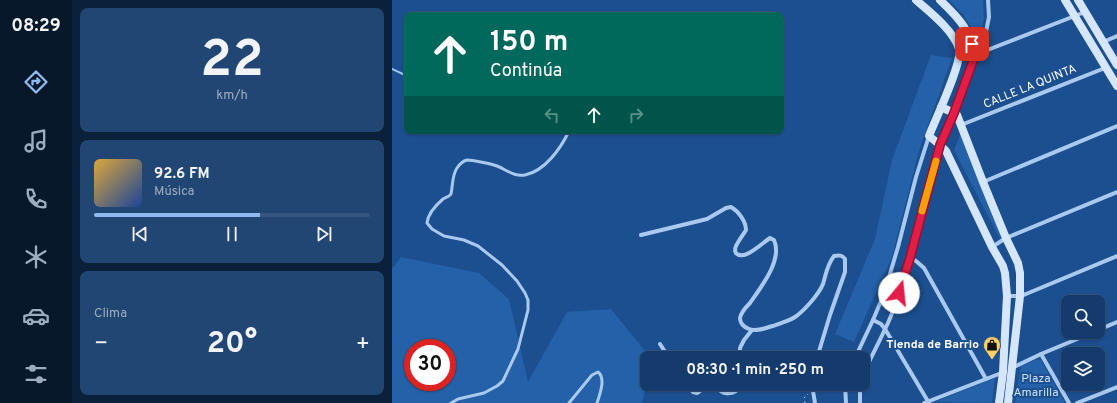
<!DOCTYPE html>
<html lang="es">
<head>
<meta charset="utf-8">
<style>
	:root { --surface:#143b6b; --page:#214673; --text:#f1f3f6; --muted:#9dadc1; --line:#33557e; --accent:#90b9f0 }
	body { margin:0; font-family:Overpass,sans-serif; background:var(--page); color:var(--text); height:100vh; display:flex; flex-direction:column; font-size:15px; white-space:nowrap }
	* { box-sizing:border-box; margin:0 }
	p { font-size:13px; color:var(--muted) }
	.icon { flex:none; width:22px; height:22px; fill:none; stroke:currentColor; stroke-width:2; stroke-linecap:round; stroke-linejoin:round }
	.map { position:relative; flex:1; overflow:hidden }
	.drawer { display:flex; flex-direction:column; gap:8px; padding:8px; background:#0b203b; width:320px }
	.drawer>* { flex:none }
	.top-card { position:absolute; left:12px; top:12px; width:380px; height:122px; border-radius:8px; box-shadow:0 1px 3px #0004,0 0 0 1px var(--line); background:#00695c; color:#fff; overflow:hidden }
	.buttons { position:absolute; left:669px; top:295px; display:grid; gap:8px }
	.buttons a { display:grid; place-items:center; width:44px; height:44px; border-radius:8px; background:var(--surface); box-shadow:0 1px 3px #0004,0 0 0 1px var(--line); font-size:20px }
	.speed { position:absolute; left:12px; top:339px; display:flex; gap:8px; font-size:20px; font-weight:700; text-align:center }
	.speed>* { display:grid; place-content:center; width:52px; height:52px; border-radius:50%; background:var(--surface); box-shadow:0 1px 3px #0004,0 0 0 1px var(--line); line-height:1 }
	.speed .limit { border:6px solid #d22; background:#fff; color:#111 }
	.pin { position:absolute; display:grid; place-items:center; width:34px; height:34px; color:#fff; margin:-17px; border-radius:8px; box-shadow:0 2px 6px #0006 }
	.me { position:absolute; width:44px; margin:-22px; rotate:17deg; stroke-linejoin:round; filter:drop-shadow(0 0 3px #0008) }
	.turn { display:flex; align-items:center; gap:14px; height:84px; padding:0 20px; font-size:18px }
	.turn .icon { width:52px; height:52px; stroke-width:2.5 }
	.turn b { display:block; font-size:28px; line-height:34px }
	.lanes { display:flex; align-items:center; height:38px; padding:0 20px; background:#0003; justify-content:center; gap:20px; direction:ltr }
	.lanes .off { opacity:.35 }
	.big { font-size:30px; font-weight:700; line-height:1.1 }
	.drawer .widget { flex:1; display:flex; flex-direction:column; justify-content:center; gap:6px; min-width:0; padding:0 14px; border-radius:8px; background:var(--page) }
	.drawer .dial { align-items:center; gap:0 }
	.dial b { font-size:52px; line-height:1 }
	.song { display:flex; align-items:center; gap:12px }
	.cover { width:48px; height:48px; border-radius:6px; background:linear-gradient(135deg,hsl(40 70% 55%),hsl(220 70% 35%)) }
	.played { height:4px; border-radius:2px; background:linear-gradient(90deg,var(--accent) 60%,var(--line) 60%) }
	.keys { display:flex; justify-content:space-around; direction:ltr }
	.heat { display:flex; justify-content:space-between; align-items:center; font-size:22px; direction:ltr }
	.trip { position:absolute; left:248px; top:351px; width:230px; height:40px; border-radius:8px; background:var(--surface); box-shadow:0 1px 3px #0004,0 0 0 1px var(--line); font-weight:700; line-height:40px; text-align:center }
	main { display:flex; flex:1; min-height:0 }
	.tabs { display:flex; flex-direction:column; width:72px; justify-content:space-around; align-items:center; background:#08182b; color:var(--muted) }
	.tabs .icon { width:28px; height:28px }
	.tabs .active { color:var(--accent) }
	.tabs b { font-size:18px; color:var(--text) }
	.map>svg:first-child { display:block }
	.green { fill:#2461a8; fill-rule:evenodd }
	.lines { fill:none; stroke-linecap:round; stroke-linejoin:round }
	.stream { stroke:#9cc4f0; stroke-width:2 }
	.path { stroke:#a9c9ee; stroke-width:1; stroke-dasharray:2 3; stroke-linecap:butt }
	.lane { stroke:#a9c9ee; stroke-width:3 }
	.street { stroke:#a9c9ee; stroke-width:4 }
	.secondary { stroke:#d6e6fa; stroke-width:8 }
	.route-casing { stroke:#92132f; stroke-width:10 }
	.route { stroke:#e11d48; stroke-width:7 }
	.slow { stroke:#f59e0b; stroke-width:7 }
	.labels { text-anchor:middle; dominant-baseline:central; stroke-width:4; stroke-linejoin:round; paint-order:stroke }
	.street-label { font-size:12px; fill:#fff; stroke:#1b4f8f }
	.poi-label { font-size:12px; font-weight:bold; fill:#fff; stroke:#1b4f8f; text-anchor:end }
	.park-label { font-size:12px; fill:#cfe3fa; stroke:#1b4f8f }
</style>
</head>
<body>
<main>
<nav class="tabs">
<b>08:29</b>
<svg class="icon active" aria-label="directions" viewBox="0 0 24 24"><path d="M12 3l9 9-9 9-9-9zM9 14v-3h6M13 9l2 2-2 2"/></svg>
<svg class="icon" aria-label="music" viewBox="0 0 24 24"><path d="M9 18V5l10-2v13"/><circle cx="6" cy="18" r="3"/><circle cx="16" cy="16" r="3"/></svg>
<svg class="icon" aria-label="phone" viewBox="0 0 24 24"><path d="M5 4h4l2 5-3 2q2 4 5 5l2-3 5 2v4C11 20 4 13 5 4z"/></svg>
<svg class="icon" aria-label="climate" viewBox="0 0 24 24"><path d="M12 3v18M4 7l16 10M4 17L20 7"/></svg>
<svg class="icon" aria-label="car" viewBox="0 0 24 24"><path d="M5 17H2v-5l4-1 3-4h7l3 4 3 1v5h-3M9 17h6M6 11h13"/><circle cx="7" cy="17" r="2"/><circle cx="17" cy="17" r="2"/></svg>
<svg class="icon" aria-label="filters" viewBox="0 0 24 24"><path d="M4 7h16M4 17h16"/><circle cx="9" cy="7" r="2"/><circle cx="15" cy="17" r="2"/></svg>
</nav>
<section class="drawer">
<div class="widget dial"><b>22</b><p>km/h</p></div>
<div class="widget">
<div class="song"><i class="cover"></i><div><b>92.6 FM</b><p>Música</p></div></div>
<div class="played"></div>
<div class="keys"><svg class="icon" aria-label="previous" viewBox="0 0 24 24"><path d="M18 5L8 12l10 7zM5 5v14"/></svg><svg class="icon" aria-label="pause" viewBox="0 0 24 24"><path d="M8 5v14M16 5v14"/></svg><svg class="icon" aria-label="next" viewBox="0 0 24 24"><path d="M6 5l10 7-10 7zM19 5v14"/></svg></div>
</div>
<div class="widget"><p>Clima</p>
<div class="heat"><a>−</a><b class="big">20°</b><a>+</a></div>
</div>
</section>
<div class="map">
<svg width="725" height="403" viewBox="0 0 725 403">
	<rect width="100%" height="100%" fill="#1b4f8f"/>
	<g class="green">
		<path d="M 557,0 L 591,0 L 592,19 L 587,41 L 571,14 Z"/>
		<path d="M 539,55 L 560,58 L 527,151 L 500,257 L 462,342 L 443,334 L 483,239 L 500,160 Z"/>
		<path d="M 570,130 L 612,235 L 608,239 L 562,150 Z"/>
		<path d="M 9,257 L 87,273 L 117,299 L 136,382 L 175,312 L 219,309 L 259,358 L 255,358 L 255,382 L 250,403 L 0,403 L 0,269 ZM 21,348 L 55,348 L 55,382 L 21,382 Z"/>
		<path d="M 646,359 L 649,360 L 673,403 L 623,403 L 629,366 Z"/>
		<path d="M 603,378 L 600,403 L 543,402 Z"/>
	</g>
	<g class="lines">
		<path class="stream" d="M 0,69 L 15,76"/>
		<path class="path" d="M 413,403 L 412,398 L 416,394"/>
		<g class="lane">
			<path d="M 59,403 L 66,399 L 92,393 L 105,386 L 111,381 L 126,349 L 136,310 L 136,300 L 133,293 L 125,281 L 110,265 L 86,246 L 72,240 L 52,236 L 40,229 L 35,223 C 36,213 44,205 51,199 C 54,197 57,197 59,194 C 61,185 60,175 65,168 C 67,165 71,161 75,160 C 80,160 100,164 105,166 C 115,170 122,177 133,175 C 153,171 169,148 177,131"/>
			<path d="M 177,403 L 200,375 L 206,372 C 214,378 208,394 205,403"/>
		</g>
		<g class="street">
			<path d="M 711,42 L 725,36"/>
			<path d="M 590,51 L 597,17 L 596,0"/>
			<path d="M 568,54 L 581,54 L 598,49 L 693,12"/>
			<path d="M 569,125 L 713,68"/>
			<path d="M 591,182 L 725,126"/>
			<path d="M 249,235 L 315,219 L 334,208 L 339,207 C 346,211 354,221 354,230 C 351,235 347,240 344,246 C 340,256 350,257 357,253 C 364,249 371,243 378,238 L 382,240 C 391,260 369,287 358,303 C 354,307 349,312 348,318 C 348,324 352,327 357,329 C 365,332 373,328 381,326 C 388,323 397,321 403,317 C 412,311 427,294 431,284 C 434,274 435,265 442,256 C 447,255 450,255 453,259 L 453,272 L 438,315 L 425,358"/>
			<path d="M 600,247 L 614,238 L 725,192"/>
			<path d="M 518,258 L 524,261 L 532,268 L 594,379"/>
			<path d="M 615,296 L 628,296 L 634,294 L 725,256"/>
			<path d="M 481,320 L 489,324 L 493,329 L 537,403"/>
			<path d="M 706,330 L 725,322"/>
			<path d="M 268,344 L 277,358"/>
			<path d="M 649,354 L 677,403"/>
			<path d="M 348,358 L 348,348 L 352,340 L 360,330"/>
			<path d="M 463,358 L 481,320 L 492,294 L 506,247 L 524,177 L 537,136"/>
			<path d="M 620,368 L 649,354 L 702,332"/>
			<path d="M 471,376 C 477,360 486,345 493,329 C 499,318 503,305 507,293 C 524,245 534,195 548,146"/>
			<path d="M 295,384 L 301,392 L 305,393 L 308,391 L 309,387 L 307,384"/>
			<path d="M 324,384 C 329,397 343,396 350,384"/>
			<path d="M 422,384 L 421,391 L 423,403"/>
			<path d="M 453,384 L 454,403"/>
			<path d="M 468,403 L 468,384"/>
			<path d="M 532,403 L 612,372"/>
			<path d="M 685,403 L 725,387"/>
		</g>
		<g class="secondary">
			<path d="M 524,0 C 538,12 562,31 567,49 C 571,62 543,120 537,136 L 548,145 L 554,151 L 600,247 L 611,266 L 613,273 L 615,296 L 611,372 L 607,403"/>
			<path d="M 548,0 C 567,18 582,33 581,61 L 562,113 L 548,145"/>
			<path d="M 673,0 L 725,86"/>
			<path d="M 686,0 L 725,65"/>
			<path d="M 549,107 L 562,113 L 565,115 L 591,182 L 614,238 L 626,263 L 628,273 L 628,296 L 616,403"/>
		</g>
	</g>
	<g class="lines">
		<g class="route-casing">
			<path id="route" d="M 507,293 L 518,258 L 536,190 L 548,145 L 562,113 L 581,61 L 580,44"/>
		</g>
		<use href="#route" class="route"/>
		<path class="slow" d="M 530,211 L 544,161"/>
	</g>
	<defs>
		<g id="shop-pin" transform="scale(0.9)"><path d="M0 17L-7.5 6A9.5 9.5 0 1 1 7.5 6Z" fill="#ffd166" stroke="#1b4f8f"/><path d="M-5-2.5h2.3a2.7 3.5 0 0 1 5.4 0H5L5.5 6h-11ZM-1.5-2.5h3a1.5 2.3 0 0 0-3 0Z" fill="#111"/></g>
	</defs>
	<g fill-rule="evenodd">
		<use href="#shop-pin" x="600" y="345"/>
	</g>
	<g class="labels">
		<g class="street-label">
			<text transform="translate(638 87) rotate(-22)">CALLE LA QUINTA</text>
		</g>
		<g class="poi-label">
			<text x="587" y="345">Tienda de Barrio</text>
		</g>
		<g class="park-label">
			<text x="644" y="379">Plaza<tspan x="644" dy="14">Amarilla</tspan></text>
		</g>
	</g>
</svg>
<div class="buttons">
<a><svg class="icon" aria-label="search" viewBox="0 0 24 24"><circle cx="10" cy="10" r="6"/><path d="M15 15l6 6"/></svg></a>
<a><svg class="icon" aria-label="layers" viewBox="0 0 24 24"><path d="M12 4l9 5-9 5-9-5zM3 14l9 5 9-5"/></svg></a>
</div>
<div class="speed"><div class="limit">30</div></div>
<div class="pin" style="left:580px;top:44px;background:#d93025"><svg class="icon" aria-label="arrive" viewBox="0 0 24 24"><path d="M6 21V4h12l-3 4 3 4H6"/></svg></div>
<svg class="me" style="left:507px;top:293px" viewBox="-20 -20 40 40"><circle r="19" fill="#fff"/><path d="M0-13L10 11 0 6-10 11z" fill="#e11d48"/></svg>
<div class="trip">08:30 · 1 min · 250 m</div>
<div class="top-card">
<div class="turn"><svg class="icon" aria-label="ahead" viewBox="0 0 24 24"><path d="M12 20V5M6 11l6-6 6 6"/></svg><div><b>150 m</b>Continúa</div></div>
<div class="lanes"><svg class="icon off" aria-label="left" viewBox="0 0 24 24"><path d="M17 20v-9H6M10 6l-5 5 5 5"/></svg><svg class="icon" aria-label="ahead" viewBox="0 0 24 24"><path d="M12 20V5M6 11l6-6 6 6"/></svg><svg class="icon off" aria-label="right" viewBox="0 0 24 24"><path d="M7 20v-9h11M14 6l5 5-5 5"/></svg></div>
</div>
</div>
</main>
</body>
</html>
